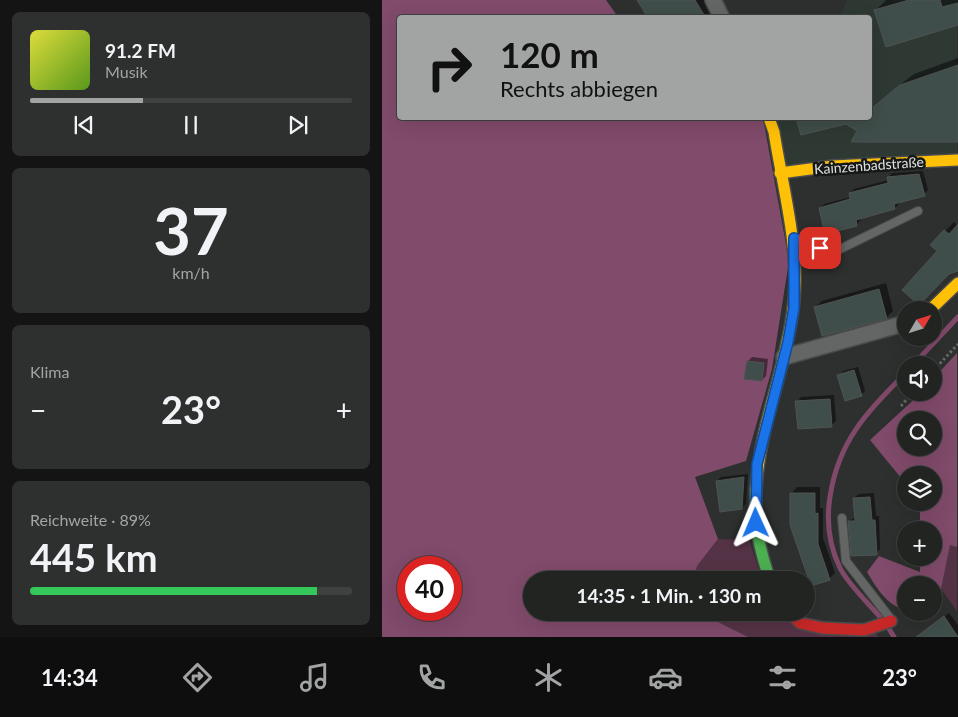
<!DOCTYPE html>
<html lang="de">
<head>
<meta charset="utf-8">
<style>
	:root { --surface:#222422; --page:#2e302f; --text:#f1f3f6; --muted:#a2a4a5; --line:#3f4140; --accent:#a1a4a2 }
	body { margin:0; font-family:Lato,sans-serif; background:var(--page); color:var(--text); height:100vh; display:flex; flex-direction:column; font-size:19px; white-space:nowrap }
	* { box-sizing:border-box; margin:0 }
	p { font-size:16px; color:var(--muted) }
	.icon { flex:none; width:28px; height:28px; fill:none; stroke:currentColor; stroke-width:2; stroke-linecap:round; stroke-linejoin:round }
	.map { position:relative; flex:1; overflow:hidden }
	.panel { display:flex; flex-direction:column; gap:12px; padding:12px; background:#131413; width:382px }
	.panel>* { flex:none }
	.guide { position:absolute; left:15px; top:15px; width:475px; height:105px; border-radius:5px; box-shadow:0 5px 20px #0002,0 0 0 1px var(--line); background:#a1a4a2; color:#111; overflow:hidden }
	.needle { width:32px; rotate:51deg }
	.tools { position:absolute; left:515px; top:301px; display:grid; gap:10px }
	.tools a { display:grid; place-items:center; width:45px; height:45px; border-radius:50%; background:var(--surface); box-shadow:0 5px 20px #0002,0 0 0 1px var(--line); font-size:25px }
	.speed { position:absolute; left:15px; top:556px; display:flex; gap:10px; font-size:25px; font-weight:700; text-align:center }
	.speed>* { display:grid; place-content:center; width:65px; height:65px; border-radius:50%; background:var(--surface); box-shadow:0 5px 20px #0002,0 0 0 1px var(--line); line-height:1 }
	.speed .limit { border:8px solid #d22; background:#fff; color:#111 }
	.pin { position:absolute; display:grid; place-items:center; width:42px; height:42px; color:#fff; margin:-21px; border-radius:10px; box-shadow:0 2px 8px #0006 }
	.me { position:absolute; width:55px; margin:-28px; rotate:359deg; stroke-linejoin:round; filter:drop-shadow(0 0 4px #0008) }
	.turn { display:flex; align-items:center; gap:18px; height:105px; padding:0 20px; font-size:22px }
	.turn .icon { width:65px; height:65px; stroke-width:2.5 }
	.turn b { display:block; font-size:35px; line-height:42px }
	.big { font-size:38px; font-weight:700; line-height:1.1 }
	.panel .widget { flex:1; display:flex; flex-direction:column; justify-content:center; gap:8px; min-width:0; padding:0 18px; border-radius:8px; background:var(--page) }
	.panel .dial { align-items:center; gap:0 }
	.dial b { font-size:65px; line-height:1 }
	.song { display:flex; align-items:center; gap:15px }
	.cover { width:60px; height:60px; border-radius:8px; background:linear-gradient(135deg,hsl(60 70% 55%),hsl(90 70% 35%)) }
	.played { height:5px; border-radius:2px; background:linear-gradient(90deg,var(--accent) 35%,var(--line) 35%) }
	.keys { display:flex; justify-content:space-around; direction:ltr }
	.heat { display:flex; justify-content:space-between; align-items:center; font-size:28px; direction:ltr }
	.charge { height:8px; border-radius:4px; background:linear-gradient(90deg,#34c759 89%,var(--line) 0) }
	.trip { position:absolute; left:141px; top:571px; width:292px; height:50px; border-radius:25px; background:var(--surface); box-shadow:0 5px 20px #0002,0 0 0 1px var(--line); font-weight:700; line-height:50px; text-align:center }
	.dock { display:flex; height:80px; justify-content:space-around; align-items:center; background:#0e0e0e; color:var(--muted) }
	.dock .icon { width:35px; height:35px }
	.dock .current { color:var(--accent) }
	.dock b { font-size:22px; color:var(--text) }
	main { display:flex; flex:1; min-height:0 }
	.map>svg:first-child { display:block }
	.built { fill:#2e3934 }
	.green { fill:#553346 }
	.forest { fill:#814b6b; fill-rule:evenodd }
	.shadow { fill:#0007 }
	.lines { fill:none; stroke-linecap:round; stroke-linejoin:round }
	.stream { stroke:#814969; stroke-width:5 }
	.building { fill:#3f4e4a; stroke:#505352 }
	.lane-casing { stroke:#4a4c4b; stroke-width:10 }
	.street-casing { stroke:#4a4c4b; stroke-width:18 }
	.fast-casing { stroke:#4a4c4b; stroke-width:14 }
	.slow-casing { stroke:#4a4c4b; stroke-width:14 }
	.jam-casing { stroke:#4a4c4b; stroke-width:14 }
	.path { stroke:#686a6a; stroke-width:3; stroke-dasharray:2.5 2.5; stroke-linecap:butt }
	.lane { stroke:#646665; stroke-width:8 }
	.street { stroke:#646665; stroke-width:15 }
	.fast { stroke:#4caf50; stroke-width:11 }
	.slow { stroke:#ffc107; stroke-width:11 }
	.jam { stroke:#c62828; stroke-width:11 }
	.route-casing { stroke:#114b97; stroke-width:12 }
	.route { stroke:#1a73e8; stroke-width:9 }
	.labels { text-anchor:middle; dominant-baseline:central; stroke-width:5; stroke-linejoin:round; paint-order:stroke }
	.street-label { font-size:14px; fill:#dfe2e1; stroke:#161817 }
</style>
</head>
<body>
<main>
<section class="panel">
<div class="widget">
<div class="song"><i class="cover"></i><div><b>91.2 FM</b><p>Musik</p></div></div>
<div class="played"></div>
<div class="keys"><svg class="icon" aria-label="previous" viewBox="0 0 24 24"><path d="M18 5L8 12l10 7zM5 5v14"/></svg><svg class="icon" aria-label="pause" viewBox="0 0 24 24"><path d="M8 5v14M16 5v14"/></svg><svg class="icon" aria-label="next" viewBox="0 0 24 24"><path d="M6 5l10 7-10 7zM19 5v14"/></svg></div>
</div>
<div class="widget dial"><b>37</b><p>km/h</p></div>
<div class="widget"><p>Klima</p>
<div class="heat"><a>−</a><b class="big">23°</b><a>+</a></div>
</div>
<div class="widget"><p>Reichweite · 89%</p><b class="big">445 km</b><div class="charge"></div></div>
</section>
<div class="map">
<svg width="576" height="637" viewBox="0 0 576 637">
	<rect width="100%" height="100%" fill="#2d302e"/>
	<path class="built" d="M 465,0 L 575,0 L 575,160 L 398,173 L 387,118 L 488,118 L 488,18 L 458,17 Z"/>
	<g class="green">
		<path d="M 336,539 L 367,540 L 380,580 L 312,580 L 315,566 Z"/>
		<path d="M 568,544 L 575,547 L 575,611 L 559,589 Z"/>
		<path d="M 318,613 L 400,613 L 492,630 L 496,637 L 366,637 Z"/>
	</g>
	<g class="forest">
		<path d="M 0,0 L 224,0 L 236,17 L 18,18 L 18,118 L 381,118 L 407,261 L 390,369 L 364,461 L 313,477 L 336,539 L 315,566 L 312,580 L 150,580 L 150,612 L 318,613 L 366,637 L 0,637 ZM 26,568 L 69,568 L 69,610 L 26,610 Z"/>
		<path d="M 575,353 L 575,547 L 568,545 L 559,589 L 551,600 L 551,585 L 524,585 L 524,610 C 505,606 494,587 485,572 L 497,556 L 538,572 L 538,558 L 551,558 L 551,530 L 538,530 L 538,503 L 551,502 L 551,475 L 524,475 L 524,484 L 488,440 L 539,393 L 551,392 L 551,379 ZM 524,420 L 551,420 L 551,448 L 524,448 Z"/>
	</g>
	<g class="shadow">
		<path d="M 257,0 L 327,0 L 338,18 L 267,18 Z"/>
		<path d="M 504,0 L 576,0 L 576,25 L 494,10 Z"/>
		<path d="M 576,58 L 576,141 L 476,130 L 460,120 L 420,133 L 415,118 L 488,118 L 488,102 L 489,107 L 532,74 Z"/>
		<path d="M 541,171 L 546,190 L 542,194 L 516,201 L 517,204 L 513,208 L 478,217 L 479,220 L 475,224 L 438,208 L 442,204 L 469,197 L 468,193 L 472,189 L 507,180 L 506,178 L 510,173 Z"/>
		<path d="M 572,222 L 576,226 L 557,251 L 550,245 Z"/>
		<path d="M 504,283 L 511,311 L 505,317 L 433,307 L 440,301 Z"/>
		<path d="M 370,357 L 386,359 L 384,376 L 380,380 L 366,361 Z"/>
		<path d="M 476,367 L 483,391 L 479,395 L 456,376 L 461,371 Z"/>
		<path d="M 452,395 L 454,421 L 449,426 L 415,402 L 419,397 Z"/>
		<path d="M 366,474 L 364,504 L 360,508 L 335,481 L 339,477 Z"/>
		<path d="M 415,487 L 438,487 L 438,508 L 441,508 L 441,538 L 453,573 L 447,579 L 410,493 Z"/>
		<path d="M 492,493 L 494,516 L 497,516 L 498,549 L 494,554 L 467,521 L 474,517 L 472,498 L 477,494 Z"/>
		<path d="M 567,613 L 576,625 L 576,637 L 550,637 L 549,626 Z"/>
	</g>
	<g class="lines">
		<g class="stream">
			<path d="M 531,365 L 576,317"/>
			<path d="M 499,618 C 487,604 466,584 458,568 C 447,545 444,522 448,497 C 456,442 485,411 524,373"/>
			<path d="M 506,627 L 512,637"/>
		</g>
	</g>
	<g class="building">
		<path d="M 255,0 L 313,0 L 324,18 L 266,18 Z"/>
		<path d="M 527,0 L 558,0 L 560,7 L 576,3 L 576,25 L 504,47 L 492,10 Z"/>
		<path d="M 576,65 L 576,142 L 469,142 L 475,131 L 464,124 L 419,135 L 414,118 L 488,118 L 488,109 L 518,85 Z"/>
		<path d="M 537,174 L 543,196 L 512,204 L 513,209 L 474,220 L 475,226 L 443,234 L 437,208 L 468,199 L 467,193 L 506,183 L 505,177 Z"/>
		<path d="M 576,224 L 576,271 L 567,274 L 537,305 L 520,290 L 555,251 L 548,245 L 562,230 L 567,234 Z"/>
		<path d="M 497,289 L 505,319 L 440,336 L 432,307 Z"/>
		<path d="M 365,361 L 382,363 L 380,381 L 362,379 Z"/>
		<path d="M 472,370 L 480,396 L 463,401 L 455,375 Z"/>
		<path d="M 448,399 L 450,427 L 416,429 L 413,401 Z"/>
		<path d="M 362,477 L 360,509 L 338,512 L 334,481 Z"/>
		<path d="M 408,493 L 433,493 L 433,514 L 436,513 L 436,544 L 448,580 L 429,586 L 408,525 Z"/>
		<path d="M 488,497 L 490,520 L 493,520 L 495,555 L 469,556 L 466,521 L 473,521 L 471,498 Z"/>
		<path d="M 562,616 L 576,637 L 534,637 Z"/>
	</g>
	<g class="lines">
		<g class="lane-casing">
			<g id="lane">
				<path d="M 413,239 L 450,253 L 536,211"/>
				<path d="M 460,518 L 464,561 L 508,618"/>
			</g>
		</g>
		<g class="street-casing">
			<g id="street">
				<path d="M 331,0 L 340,18"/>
				<path d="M 402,357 L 524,323"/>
			</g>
		</g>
		<g class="fast-casing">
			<path id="fast" d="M 374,490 C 372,524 377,548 388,580"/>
		</g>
		<g class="slow-casing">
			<g id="slow">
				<path d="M 398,173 L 451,166 L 576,160"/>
				<path d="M 548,310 L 576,283"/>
				<path d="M 374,490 C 377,428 403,371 411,310 C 419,251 401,190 392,132 L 387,118"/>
			</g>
		</g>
		<g class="jam-casing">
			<path id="jam" d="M 408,612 L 418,623 L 440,628 L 482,630 L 509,621"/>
		</g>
		<g class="path">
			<path d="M 551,371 L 576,344"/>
			<path d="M 519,406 L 531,392"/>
		</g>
		<use href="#lane" class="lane"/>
		<use href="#street" class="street"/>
		<use href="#fast" class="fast"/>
		<use href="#slow" class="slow"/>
		<use href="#jam" class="jam"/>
	</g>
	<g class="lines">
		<g class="route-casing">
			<path id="route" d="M 374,523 L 375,464 L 406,342 L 412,308 L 412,238 L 438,248"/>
		</g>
		<use href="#route" class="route"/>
	</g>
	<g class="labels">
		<g class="street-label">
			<text transform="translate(487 165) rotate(-4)">Kainzenbadstraße</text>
		</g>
	</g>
</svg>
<div class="tools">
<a><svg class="needle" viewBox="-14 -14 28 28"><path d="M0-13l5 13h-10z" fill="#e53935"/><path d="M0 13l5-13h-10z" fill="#a2a4a5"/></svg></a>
<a><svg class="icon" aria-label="sound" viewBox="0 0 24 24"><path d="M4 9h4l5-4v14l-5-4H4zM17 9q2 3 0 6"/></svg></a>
<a><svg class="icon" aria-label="search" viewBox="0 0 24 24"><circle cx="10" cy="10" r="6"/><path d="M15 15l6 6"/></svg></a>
<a><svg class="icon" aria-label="layers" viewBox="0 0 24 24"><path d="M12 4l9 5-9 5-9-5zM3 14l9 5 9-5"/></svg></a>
<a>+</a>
<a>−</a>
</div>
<div class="speed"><div class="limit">40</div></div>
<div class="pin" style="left:438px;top:248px;background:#d93025"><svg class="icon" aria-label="arrive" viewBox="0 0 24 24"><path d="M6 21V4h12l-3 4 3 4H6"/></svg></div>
<svg class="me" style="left:374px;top:523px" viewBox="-20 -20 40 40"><path d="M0-17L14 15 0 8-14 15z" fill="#1a73e8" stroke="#fff" stroke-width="4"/></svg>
<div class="trip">14:35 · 1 Min. · 130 m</div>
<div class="guide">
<div class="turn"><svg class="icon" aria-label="right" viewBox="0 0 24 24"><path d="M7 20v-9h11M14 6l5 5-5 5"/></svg><div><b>120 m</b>Rechts abbiegen</div></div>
</div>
</div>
</main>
<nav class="dock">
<b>14:34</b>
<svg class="icon current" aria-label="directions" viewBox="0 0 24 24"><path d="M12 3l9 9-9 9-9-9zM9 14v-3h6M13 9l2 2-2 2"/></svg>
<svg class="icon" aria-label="music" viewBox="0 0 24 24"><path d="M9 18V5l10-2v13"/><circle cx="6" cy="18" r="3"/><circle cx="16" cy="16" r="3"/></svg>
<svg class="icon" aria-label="phone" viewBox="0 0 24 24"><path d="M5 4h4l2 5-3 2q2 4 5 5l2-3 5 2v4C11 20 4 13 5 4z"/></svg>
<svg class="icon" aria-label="climate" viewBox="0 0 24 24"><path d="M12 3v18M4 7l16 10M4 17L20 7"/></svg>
<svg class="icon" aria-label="car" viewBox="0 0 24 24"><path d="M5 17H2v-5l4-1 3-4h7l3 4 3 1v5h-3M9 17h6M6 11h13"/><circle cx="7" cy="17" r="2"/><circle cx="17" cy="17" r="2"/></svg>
<svg class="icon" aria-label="filters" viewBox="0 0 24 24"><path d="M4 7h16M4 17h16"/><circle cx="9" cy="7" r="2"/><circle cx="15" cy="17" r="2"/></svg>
<b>23°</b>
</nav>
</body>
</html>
